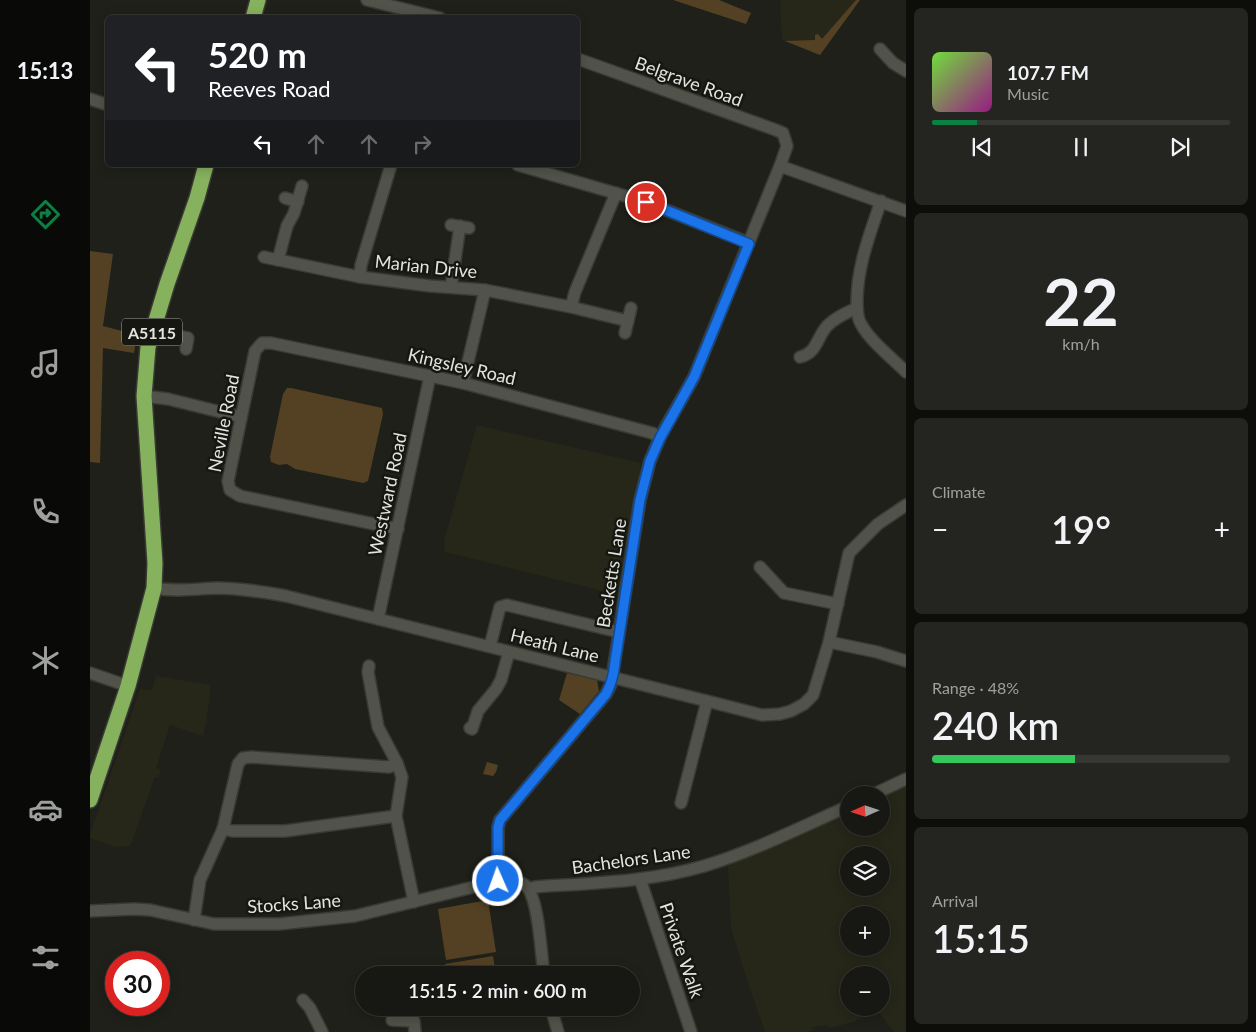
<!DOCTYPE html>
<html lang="en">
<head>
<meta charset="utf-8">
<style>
	:root { --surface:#171813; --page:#242521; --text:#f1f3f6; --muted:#9ea0a0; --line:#363733; --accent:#0b8043 }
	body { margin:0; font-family:Lato,sans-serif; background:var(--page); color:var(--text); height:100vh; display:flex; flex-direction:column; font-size:19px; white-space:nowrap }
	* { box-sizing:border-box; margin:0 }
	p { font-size:16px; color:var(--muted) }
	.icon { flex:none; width:28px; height:28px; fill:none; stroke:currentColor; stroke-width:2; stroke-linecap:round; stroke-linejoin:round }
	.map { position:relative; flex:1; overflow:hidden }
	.side { display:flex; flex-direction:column; gap:8px; padding:8px; background:#0d0d0a; width:350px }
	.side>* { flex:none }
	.top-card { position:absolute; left:15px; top:15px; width:475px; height:152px; border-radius:8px; box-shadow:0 2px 12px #0003,0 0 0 1px var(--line); background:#202124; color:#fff; overflow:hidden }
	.needle { width:32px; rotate:267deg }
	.tools { position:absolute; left:750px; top:786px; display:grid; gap:10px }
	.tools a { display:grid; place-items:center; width:50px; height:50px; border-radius:50%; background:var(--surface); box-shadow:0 2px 12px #0003,0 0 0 1px var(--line); font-size:25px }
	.speed { position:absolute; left:15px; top:951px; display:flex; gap:10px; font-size:25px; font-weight:700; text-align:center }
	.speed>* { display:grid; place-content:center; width:65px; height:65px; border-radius:50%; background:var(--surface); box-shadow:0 2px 12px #0003,0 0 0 1px var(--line); line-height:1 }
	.speed .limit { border:8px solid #d22; background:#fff; color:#111 }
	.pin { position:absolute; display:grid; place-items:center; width:42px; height:42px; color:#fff; margin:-21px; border:2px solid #fff; border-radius:50%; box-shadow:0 1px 5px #0007 }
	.me { position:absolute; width:55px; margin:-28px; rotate:358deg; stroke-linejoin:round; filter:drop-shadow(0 0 4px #0008) }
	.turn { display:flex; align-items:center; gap:18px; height:105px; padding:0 20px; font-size:22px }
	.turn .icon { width:65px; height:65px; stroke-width:2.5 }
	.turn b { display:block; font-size:35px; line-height:42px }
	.lanes { display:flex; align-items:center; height:48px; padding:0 20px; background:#0003; justify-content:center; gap:25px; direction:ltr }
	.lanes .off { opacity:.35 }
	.big { font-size:38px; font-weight:600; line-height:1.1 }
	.side .widget { flex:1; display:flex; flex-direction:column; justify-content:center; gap:8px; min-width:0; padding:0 18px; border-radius:8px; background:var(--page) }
	.side .dial { align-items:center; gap:0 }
	.dial b { font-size:65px; line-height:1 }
	.song { display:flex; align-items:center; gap:15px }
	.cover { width:60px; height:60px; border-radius:8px; background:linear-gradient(135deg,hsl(100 70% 55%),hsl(310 70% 35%)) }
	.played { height:5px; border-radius:2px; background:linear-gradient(90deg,var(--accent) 15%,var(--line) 15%) }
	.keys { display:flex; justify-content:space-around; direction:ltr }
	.heat { display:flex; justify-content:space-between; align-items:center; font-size:28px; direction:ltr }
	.charge { height:8px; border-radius:4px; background:linear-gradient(90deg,#34c759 48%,var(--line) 0) }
	.trip { position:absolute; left:265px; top:966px; width:285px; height:50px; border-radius:25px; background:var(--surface); box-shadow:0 2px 12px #0003,0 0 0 1px var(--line); font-weight:600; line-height:50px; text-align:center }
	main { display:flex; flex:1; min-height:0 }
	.tabs { display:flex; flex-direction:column; width:90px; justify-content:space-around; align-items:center; background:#090a08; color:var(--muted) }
	.tabs .icon { width:35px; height:35px }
	.tabs .on { color:var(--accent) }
	.tabs b { font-size:22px; color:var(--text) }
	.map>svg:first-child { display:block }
	.built { fill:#262719; fill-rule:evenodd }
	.green { fill:#544124 }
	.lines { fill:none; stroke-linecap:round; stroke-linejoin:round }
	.minor-casing { stroke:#393a34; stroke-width:14 }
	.highway-casing { stroke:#393a34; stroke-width:18 }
	.minor { stroke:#51534a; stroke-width:11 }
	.highway { stroke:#86b15d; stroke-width:15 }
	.route-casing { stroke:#114b97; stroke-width:12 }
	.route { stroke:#1a73e8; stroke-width:9 }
	.labels { text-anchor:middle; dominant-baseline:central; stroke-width:5; stroke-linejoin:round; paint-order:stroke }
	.shield { fill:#161710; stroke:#a6a6a1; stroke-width:1 }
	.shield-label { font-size:16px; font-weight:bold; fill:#e3e4df }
	.street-label { font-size:18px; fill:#e3e4df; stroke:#161710 }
</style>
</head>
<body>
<main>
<nav class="tabs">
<b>15:13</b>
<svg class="icon on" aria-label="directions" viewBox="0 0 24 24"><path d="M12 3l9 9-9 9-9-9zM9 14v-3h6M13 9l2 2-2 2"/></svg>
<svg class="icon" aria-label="music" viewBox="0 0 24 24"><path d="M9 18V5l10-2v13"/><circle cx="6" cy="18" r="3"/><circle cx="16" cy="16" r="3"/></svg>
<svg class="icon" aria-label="phone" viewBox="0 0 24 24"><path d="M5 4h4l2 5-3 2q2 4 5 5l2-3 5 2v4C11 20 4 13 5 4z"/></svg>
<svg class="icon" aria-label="climate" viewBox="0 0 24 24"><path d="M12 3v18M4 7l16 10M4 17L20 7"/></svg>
<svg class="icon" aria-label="car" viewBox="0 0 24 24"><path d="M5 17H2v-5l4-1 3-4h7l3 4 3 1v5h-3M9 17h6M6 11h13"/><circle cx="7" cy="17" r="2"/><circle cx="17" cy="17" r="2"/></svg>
<svg class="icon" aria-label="filters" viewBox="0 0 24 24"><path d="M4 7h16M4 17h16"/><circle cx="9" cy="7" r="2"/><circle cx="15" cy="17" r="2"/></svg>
</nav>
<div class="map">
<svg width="816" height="1032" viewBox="0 0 816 1032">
	<rect width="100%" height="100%" fill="#1f2019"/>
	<g class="built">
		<path d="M 690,0 L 770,0 L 730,55 L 692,40 Z"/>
		<path d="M 387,425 L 551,463 L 529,595 L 355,552 L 354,541 Z"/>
		<path d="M 66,676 L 121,685 L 117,718 L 113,736 L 80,725 L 66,768 L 71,770 L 68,777 L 65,777 L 40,846 L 26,847 L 0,838 L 0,835 L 50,689 L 62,690 Z"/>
		<path d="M 816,780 L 816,1032 L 804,1032 L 786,1009 L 763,1022 L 739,1028 L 737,1025 L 723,1027 L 722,1031 L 713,1032 L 675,1032 L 656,977 L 641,927 L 638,866 L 759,812 L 759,828 L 791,828 L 791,795 ZM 759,855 L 791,855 L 791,888 L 759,888 ZM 759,915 L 791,915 L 791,948 L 759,948 ZM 759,975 L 791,975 L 791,1008 L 759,1008 Z"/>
	</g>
	<g class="green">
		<path d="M 583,0 L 629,0 L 661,13 L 656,24 Z"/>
		<path d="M 766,0 L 770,0 L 730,55 L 695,41 L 725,40 L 725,35 L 728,34 L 732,39 Z"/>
		<path d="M 0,251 L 23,254 L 13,326 L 47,335 L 44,353 L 13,348 L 10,463 L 0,462 Z"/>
		<path d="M 197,388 L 201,388 L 292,408 L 293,414 L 278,481 L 273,483 L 205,469 L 197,464 L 189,465 L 181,462 L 180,457 L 193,394 Z"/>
		<path d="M 477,673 L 507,680 L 509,691 L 490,714 L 469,700 Z"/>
		<path d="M 397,762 L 408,765 L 406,772 L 403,776 L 393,774 Z"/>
		<path d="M 398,900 L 406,952 L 356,960 L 348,909 Z"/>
		<path d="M 403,956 L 406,975 L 357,975 L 355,964 Z"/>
	</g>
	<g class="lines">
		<g class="minor-casing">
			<g id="minor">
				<path d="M 277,0 L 350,18"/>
				<path d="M 790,49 L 803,63 L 816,71"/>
				<path d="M 0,99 L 18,105"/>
				<path d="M 428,165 L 556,202 L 659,243"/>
				<path d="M 690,166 L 816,211"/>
				<path d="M 195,198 L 208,202"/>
				<path d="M 791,201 C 780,234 767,266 767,302 C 767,309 767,318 771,324 C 780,341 802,358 816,372"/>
				<path d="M 361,225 L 379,228"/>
				<path d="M 174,257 L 270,277 L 340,286 L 395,290 L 481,307 L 485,292 L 526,193"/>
				<path d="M 188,260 L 197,226 L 204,213 L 212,186"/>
				<path d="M 270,277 L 271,265 L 301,165"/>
				<path d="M 361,287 L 370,226"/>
				<path d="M 481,307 L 538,321"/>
				<path d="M 63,331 L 98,338 L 96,349"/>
				<path d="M 535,333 L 541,308"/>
				<path d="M 710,357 C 727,353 726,339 737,326 C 746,317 756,313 767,308"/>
				<path d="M 373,383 L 395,290"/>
				<path d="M 54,396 L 78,399 L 151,417"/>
				<path d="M 308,529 L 150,496 L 140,490 L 138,481 L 165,351 L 172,343 L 181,343 L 373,383 L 562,433 L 570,437"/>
				<path d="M 670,567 L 694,593 L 748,604"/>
				<path d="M 64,588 C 85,592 105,589 126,588 C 150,588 173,592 196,596 L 617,701 L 672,715 L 690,714 L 701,711 L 714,704 L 723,695 L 739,642 L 759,553 L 788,524 L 816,505"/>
				<path d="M 288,619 L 340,376"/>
				<path d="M 739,642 L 787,652 L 816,661"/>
				<path d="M 400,646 L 410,607 L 417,605 L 529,632"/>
				<path d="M 279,666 L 278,672 L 288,727 L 307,763 L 312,777 L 306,816 L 324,902"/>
				<path d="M 0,673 L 38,686"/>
				<path d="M 380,728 L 382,729 L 388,711 L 406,689 L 411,680 L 419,652"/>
				<path d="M 782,795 L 816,779"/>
				<path d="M 591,803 L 617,701"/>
				<path d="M 133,829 L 142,831 L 195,831 L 306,816"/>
				<path d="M 550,879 L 601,1032"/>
				<path d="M 408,881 L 408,827 L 410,820 L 516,694 L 521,684 L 550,500 L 560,461 L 570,437 L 604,377 L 690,166 L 697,146 L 693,133 L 686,130 L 488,59"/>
				<path d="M 439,889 L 445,887 C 501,883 560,882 614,866 C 664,851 711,827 759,806"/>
				<path d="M 0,911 L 44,909 L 60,910 L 124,924 L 189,924 L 265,916 L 408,881 C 417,880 427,879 435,885 C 449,896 451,955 454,975"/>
				<path d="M 104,920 L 110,880 L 133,829 L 148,764 L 153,758 L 162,757 L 299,767 L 307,763"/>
				<path d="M 213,1000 L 220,1008 L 232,1032"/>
				<path d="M 461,1008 L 468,1032"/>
				<path d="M 302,1020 L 324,1021 L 325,1032"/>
			</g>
		</g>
		<g class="highway-casing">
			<g id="highway">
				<path d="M 163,18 L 168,0"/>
				<path d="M 0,800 L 38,686 L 64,588 L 65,563 L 54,396 L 58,347 L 77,284 L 107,198 L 116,165"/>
			</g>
		</g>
		<use href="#minor" class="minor"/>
		<use href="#highway" class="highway"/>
	</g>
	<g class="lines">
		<g class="route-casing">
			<path id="route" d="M 408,881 L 408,827 L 410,820 L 516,694 C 522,683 524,674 525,662 L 550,500 L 560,461 L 570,438 L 604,377 L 659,244 L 556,202"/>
		</g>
		<use href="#route" class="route"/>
	</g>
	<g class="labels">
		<rect class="shield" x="32" y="318.5" width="60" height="27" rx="4"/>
		<g class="shield-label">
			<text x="62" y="332">A5115</text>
		</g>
		<g class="street-label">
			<text transform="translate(599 81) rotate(20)">Belgrave Road</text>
			<text transform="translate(336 266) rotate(6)">Marian Drive</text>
			<text transform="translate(372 366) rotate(13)">Kingsley Road</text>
			<text transform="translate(133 423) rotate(-79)">Neville Road</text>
			<text transform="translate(297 494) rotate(-78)">Westward Road</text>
			<text transform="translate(521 573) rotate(-81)">Becketts Lane</text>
			<text transform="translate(465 645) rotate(14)">Heath Lane</text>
			<text transform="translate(541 859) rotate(-8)">Bachelors Lane</text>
			<text transform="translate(204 903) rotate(-4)">Stocks Lane</text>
			<text transform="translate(592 950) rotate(71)">Private Walk</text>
		</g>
	</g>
</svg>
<div class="tools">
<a><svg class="needle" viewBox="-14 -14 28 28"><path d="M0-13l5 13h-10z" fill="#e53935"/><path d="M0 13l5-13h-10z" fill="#9ea0a0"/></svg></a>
<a><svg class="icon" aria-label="layers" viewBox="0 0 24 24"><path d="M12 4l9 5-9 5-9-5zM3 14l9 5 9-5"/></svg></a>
<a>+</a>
<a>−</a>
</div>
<div class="speed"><div class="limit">30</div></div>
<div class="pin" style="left:556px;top:202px;background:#d93025"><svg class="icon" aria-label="arrive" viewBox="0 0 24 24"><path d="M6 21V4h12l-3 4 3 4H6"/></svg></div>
<svg class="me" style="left:408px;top:881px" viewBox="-20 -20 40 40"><circle r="17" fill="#1a73e8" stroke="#fff" stroke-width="3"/><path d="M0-11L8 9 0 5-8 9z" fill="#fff"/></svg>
<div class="trip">15:15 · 2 min · 600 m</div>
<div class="top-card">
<div class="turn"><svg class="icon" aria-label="left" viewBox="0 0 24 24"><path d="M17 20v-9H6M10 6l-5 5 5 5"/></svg><div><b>520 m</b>Reeves Road</div></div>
<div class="lanes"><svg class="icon" aria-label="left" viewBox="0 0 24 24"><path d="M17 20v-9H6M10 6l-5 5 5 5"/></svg><svg class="icon off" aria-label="ahead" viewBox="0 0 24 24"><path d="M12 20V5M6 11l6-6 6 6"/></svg><svg class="icon off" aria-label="ahead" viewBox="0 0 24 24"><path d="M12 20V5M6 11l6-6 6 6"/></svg><svg class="icon off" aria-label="right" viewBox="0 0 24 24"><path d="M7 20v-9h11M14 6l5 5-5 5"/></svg></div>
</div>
</div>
<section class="side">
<div class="widget">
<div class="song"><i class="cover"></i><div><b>107.7 FM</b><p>Music</p></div></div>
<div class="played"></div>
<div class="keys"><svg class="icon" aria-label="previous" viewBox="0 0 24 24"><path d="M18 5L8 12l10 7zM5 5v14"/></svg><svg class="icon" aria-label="pause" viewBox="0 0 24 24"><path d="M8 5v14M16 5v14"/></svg><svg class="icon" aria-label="next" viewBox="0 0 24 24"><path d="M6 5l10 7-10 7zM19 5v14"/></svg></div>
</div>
<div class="widget dial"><b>22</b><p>km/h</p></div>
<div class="widget"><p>Climate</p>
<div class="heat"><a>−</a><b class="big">19°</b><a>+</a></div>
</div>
<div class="widget"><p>Range · 48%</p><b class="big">240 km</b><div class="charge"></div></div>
<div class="widget"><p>Arrival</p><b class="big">15:15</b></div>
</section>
</main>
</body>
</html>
